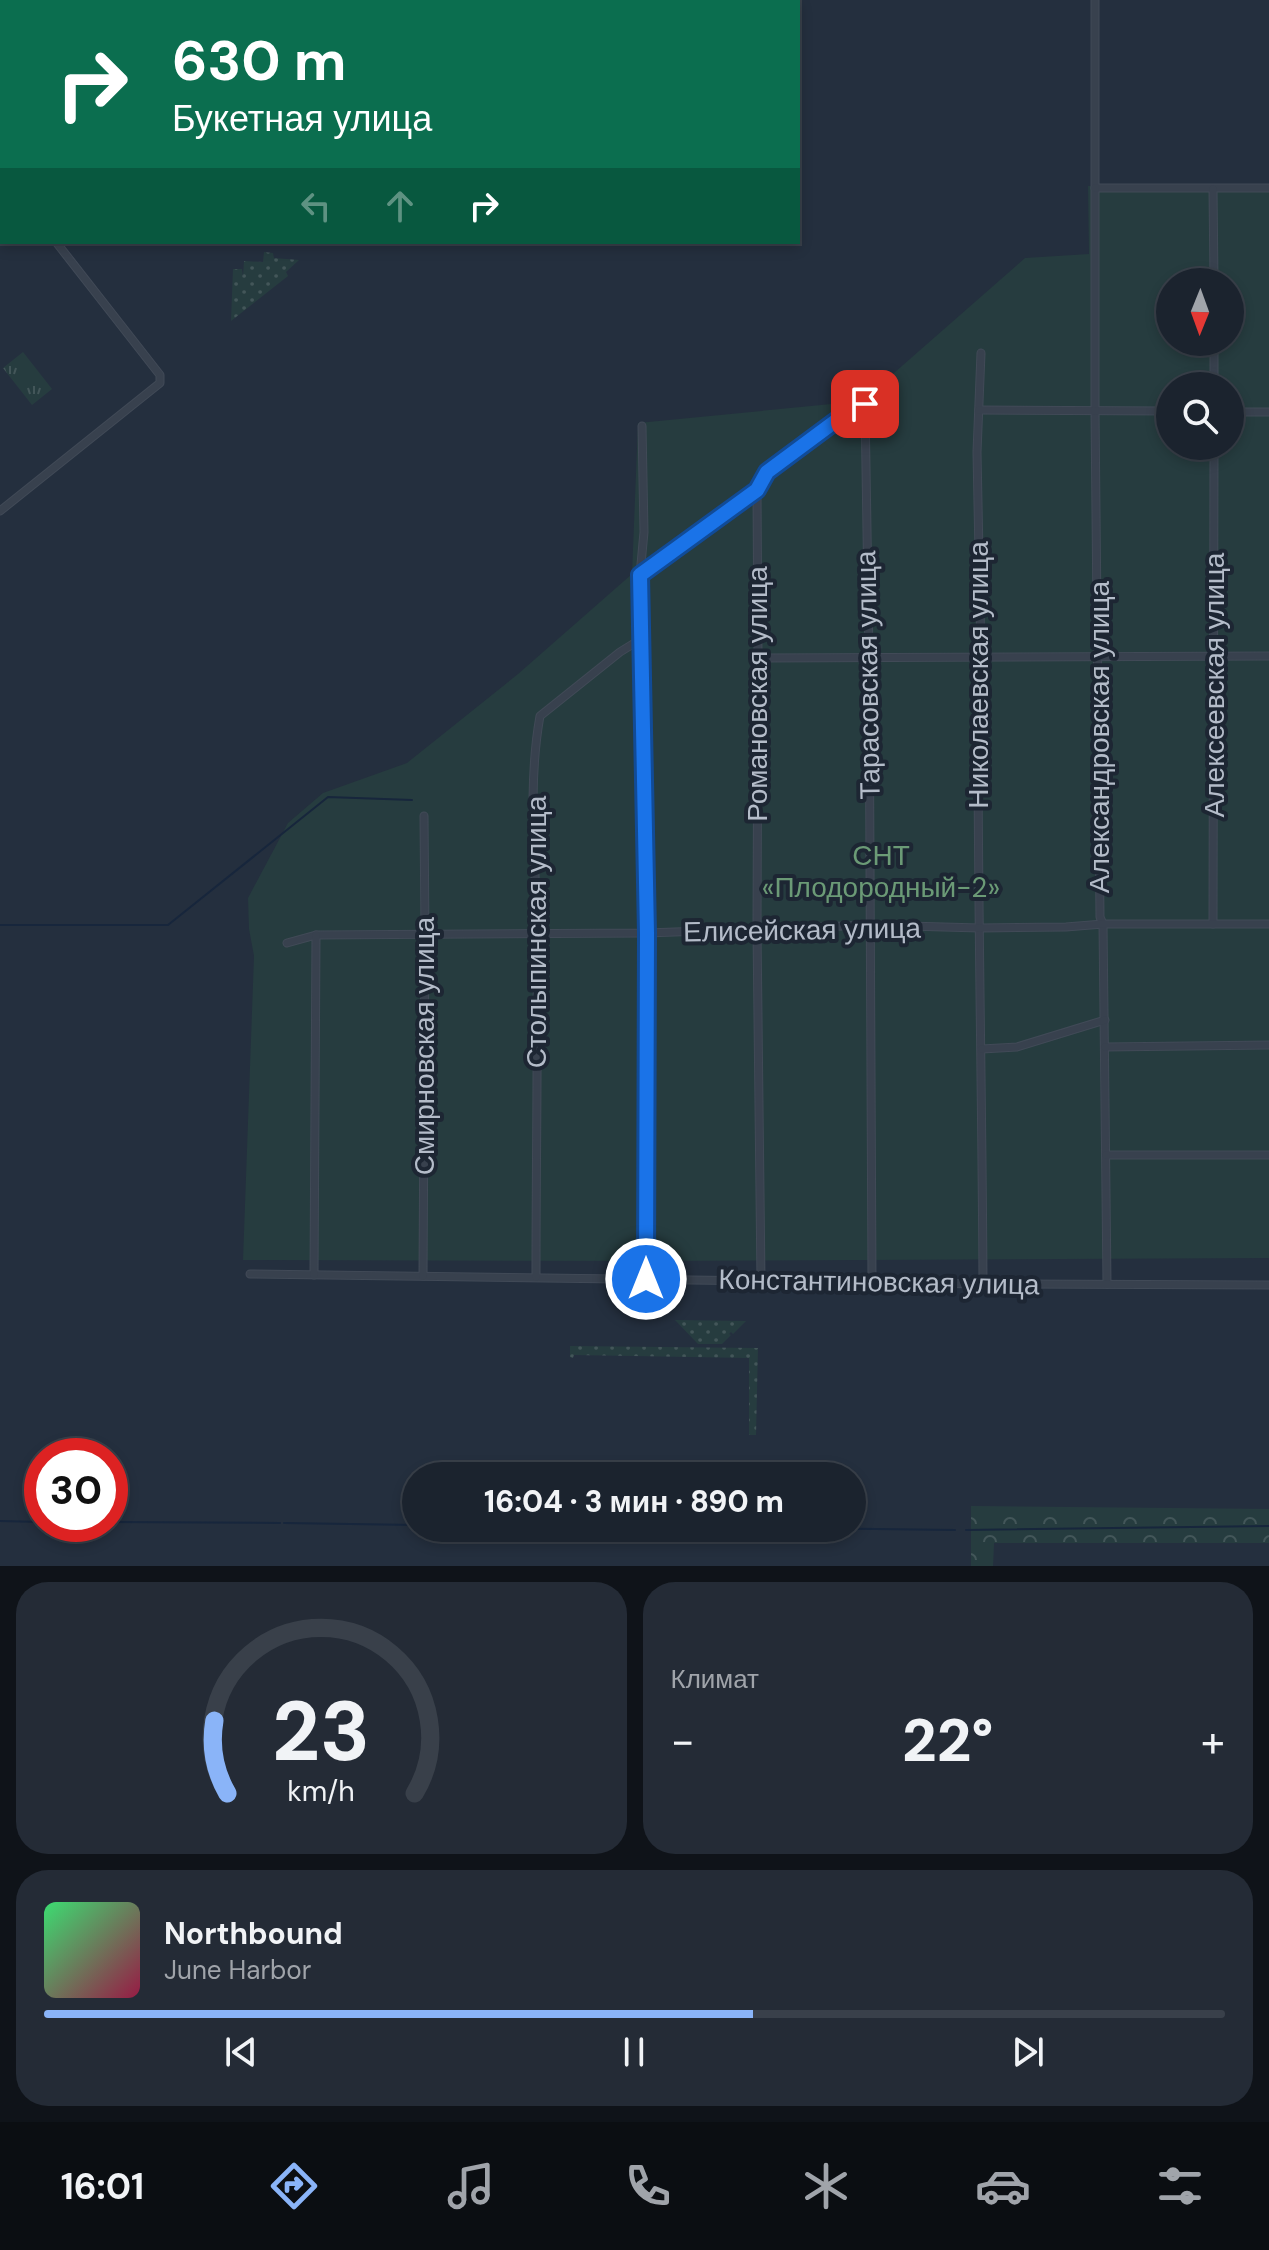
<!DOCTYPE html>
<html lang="ru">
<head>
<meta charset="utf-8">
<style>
	:root { --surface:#1b232e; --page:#242b36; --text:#f1f3f6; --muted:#a0a4aa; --line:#39404a; --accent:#8ab4f8 }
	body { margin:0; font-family:"DM Sans",sans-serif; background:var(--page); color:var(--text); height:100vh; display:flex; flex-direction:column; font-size:30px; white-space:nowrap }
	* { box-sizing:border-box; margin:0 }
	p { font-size:26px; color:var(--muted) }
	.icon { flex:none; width:44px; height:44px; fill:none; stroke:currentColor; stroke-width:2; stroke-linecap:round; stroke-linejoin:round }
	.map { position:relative; height:1566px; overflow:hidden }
	.sheet { display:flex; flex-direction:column; gap:16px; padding:16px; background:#0f1319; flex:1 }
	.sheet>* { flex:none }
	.hud { position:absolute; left:0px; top:0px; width:800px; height:244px; box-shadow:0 4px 12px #0003,0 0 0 2px var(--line); background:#0b6e4f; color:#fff; overflow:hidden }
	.needle { width:52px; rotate:181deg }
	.tools { position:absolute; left:1156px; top:268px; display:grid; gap:16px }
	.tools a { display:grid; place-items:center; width:88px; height:88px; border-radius:50%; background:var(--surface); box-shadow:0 4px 12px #0003,0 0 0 2px var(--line); font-size:40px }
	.speed { position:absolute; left:24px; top:1438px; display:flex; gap:16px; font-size:40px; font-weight:700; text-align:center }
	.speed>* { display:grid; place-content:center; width:104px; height:104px; border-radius:50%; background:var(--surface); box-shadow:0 4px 12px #0003,0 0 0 2px var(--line); line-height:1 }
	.speed .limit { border:12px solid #d22; background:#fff; color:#111 }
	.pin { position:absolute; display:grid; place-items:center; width:68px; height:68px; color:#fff; margin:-34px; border-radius:16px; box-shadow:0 4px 12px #0006 }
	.me { position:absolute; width:88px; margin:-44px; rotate:0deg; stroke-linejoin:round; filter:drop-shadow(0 0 6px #0008) }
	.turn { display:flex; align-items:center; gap:28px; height:168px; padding:0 40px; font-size:36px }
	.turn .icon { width:104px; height:104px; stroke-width:2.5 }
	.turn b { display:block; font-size:56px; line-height:68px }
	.lanes { display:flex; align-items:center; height:76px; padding:0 40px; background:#0003; justify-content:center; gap:40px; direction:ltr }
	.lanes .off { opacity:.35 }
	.big { font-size:60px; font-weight:800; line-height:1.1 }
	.sheet .tile { flex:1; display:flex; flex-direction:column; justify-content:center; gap:12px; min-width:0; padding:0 28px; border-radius:32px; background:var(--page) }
	.sheet .dial { align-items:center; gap:0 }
	.dial svg { height:208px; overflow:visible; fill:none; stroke:var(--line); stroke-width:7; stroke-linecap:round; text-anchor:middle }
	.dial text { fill:var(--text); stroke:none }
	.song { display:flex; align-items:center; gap:24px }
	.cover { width:96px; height:96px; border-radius:12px; background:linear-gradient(135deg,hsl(140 70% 55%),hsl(340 70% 35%)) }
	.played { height:8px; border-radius:4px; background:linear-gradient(90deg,var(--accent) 60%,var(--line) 60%) }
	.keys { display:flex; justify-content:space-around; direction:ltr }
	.heat { display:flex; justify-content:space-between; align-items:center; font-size:44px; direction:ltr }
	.sheet .tiles { flex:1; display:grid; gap:16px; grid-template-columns:1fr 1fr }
	.tile:last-child { grid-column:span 2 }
	.trip { position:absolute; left:402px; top:1462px; width:464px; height:80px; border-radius:40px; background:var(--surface); box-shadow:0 4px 12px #0003,0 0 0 2px var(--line); font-weight:800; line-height:80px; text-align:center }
	.dock { display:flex; height:128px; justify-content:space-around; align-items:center; background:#0b0e12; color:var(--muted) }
	.dock .icon { width:56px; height:56px }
	.dock .on { color:var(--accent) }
	.dock b { font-size:36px; color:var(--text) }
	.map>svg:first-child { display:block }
	.grass { fill:url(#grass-dots) }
	.forest { fill:url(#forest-crowns) }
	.park { fill:url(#park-tufts) }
	.garden { fill:#263c3f; fill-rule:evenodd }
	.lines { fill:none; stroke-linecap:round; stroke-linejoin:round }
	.stream { stroke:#17263c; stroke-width:2 }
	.minor-casing { stroke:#414a57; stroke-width:9 }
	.minor { stroke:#38414e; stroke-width:7 }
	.route-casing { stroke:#114b97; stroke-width:20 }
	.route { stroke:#1a73e8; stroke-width:14 }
	.labels { text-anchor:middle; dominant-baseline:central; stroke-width:8; stroke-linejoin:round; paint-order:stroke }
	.street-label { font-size:28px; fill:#b4bcc9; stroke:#1d2633 }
	.park-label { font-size:28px; fill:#6b9a76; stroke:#1d2633 }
</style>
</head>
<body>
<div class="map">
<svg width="1269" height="1566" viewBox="0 0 1269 1566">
	<defs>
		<pattern id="grass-dots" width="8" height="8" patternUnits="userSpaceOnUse" patternTransform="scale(2)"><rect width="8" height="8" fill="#263c3f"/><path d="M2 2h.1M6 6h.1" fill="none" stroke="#435659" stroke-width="1.8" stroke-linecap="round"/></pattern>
		<pattern id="forest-crowns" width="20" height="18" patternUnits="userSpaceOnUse" patternTransform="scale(2)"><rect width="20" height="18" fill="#263c3f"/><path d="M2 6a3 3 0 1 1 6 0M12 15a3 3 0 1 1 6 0" fill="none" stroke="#435659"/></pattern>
		<pattern id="park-tufts" width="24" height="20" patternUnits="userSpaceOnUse" patternTransform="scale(2)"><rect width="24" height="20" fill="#263c3f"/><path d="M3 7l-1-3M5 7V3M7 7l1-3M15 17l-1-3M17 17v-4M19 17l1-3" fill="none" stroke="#435659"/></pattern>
	</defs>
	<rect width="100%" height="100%" fill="#242f3e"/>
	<g class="grass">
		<path d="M 264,252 L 273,253 L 274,258 L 299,260 L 286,272 L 288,276 L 231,321 L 233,269 L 242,269 L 243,277 L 244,261 L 263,262 Z"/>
		<path d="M 675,1320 L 746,1321 L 733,1334 L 731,1332 L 738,1325 L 722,1341 L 729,1334 L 731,1335 L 722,1344 L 698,1344 Z"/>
		<path d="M 570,1346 L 758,1348 L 756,1435 L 749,1435 L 749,1358 L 574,1355 L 573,1358 L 570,1357 Z"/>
	</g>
	<path class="forest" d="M 971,1506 L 1269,1509 L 1269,1543 L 994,1543 L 993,1566 L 971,1566 Z"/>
	<path class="park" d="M 23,352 L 52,389 L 32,405 L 3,368 Z"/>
	<path class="garden" d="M 1088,186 L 1269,186 L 1269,1258 L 659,1261 L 243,1260 L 254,956 L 249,929 L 248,898 L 288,823 L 323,793 L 407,763 L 518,674 L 632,574 L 638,423 L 862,401 L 1025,258 L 1089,254 ZM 1170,282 L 1230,282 L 1230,342 L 1170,342 ZM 1170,386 L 1230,386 L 1230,446 L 1170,446 Z"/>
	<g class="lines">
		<g class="stream">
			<path d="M 0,925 L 168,925 L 328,797 L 412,800"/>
			<path d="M 0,1521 L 42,1522"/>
			<path d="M 110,1522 L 280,1523"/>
			<path d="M 284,1523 L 416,1525"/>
			<path d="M 797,1528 L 955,1530"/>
			<path d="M 966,1530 L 1269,1526"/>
		</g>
		<g class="minor-casing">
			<g id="minor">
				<path d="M 1095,0 L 1095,411 L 1100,917 L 1103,924 L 1107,1284"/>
				<path d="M 208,2 L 211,0"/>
				<path d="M 0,170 L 2,173"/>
				<path d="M 1095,188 L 1269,188"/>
				<path d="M 1213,189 L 1214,282"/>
				<path d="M 1214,342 L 1214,386"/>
				<path d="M 981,353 L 977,452 L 981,657 L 978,665 C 977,871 982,1077 983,1284"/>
				<path d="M 979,410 L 1170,411"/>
				<path d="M 1230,412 L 1269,412"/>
				<path d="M 642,426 L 644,532 L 640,575 L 647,933 L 646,1279"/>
				<path d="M 757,490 L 758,658 L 757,930 L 761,1281"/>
				<path d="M 0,511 L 160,383 L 160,375 L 56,242"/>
				<path d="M 640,575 L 757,490 L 767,472 L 837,420 L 865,404 L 869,657 L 872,1282"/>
				<path d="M 758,658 L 1269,656"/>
				<path d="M 1213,924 L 1214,446"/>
				<path d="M 287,943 L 316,935 L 647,933 L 871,925 L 980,928 L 1066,927 L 1103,924 L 1269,924"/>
				<path d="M 1105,1047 L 1269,1045"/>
				<path d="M 982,1049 L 1017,1047 L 1105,1020"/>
				<path d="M 1106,1155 L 1269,1155"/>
				<path d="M 250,1274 L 983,1284 L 1269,1285"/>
				<path d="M 314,1275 L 316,935"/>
				<path d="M 423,1276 L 425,934 L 424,816"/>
				<path d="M 536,1277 C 536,1163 538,1049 537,935 C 536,863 527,788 540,716 L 620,652 L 641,639"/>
			</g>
		</g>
		<use href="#minor" class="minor"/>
	</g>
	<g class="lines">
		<g class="route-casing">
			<path id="route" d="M 646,1279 L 647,933 L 640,575 L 757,490 L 767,472 L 837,420 L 865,404"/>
		</g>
		<use href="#route" class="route"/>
	</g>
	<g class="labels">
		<g class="street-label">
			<text transform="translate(868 675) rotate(-91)">Тарасовская улица</text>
			<text transform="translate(978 675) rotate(-90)">Николаевская улица</text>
			<text transform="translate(1214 685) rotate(-90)">Алексеевская улица</text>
			<text transform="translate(757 694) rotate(-90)">Романовская улица</text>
			<text transform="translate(1099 737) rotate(-90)">Александровская улица</text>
			<text transform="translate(802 930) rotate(-1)">Елисейская улица</text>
			<text transform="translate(536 932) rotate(-90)">Столыпинская улица</text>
			<text transform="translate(424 1046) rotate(-90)">Смирновская улица</text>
			<text transform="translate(879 1282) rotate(1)">Константиновская улица</text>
		</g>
		<g class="park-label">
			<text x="881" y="855">СНТ<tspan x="881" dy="32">«Плодородный-2»</tspan></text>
		</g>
	</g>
</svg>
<div class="tools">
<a><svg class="needle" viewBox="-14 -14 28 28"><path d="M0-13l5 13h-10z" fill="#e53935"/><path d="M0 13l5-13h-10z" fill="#a0a4aa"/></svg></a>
<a><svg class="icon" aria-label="search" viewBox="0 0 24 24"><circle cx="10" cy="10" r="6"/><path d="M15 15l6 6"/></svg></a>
</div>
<div class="speed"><div class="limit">30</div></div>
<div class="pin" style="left:865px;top:404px;background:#d93025"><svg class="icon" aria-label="arrive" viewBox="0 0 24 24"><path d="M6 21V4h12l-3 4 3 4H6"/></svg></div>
<svg class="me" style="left:646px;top:1279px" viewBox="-20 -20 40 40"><circle r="17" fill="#1a73e8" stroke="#fff" stroke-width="3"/><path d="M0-11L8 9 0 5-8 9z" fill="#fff"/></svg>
<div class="trip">16:04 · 3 мин · 890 m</div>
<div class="hud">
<div class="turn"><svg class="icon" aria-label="right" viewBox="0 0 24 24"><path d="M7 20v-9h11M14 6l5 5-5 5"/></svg><div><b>630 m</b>Букетная улица</div></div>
<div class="lanes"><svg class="icon off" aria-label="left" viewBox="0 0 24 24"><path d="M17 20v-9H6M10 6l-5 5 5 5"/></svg><svg class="icon off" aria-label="ahead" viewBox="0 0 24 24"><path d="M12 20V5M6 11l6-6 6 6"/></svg><svg class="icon" aria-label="right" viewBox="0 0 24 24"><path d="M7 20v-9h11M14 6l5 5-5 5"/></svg></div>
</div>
</div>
<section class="sheet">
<div class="tiles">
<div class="tile dial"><svg viewBox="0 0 100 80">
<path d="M14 69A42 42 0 1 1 86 69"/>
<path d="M14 69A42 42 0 0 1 9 41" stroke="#8ab4f8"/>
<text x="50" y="56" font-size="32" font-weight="700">23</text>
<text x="50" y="72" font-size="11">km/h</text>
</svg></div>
<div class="tile"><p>Климат</p>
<div class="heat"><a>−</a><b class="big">22°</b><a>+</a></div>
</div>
<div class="tile">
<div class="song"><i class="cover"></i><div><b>Northbound</b><p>June Harbor</p></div></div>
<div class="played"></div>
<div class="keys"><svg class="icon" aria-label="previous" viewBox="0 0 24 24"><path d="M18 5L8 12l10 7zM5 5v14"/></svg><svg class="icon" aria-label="pause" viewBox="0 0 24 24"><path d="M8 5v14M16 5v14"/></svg><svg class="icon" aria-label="next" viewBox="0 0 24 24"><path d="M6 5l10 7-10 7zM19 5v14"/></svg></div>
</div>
</div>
</section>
<nav class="dock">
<b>16:01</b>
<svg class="icon on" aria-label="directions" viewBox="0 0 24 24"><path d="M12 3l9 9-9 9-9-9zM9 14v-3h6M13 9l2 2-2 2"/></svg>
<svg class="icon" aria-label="music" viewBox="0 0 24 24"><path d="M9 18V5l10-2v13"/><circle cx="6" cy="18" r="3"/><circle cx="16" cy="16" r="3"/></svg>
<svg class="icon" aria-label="phone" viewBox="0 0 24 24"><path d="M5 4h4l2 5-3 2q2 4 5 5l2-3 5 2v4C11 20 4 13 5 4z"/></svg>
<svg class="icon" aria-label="climate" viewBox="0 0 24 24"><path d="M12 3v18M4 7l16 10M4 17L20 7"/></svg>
<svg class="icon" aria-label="car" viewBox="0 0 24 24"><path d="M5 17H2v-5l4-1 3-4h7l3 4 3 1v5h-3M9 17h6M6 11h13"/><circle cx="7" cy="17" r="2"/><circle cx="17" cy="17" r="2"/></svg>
<svg class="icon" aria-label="filters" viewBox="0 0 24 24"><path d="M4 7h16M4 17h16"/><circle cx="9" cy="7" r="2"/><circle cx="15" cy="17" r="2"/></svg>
</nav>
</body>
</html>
